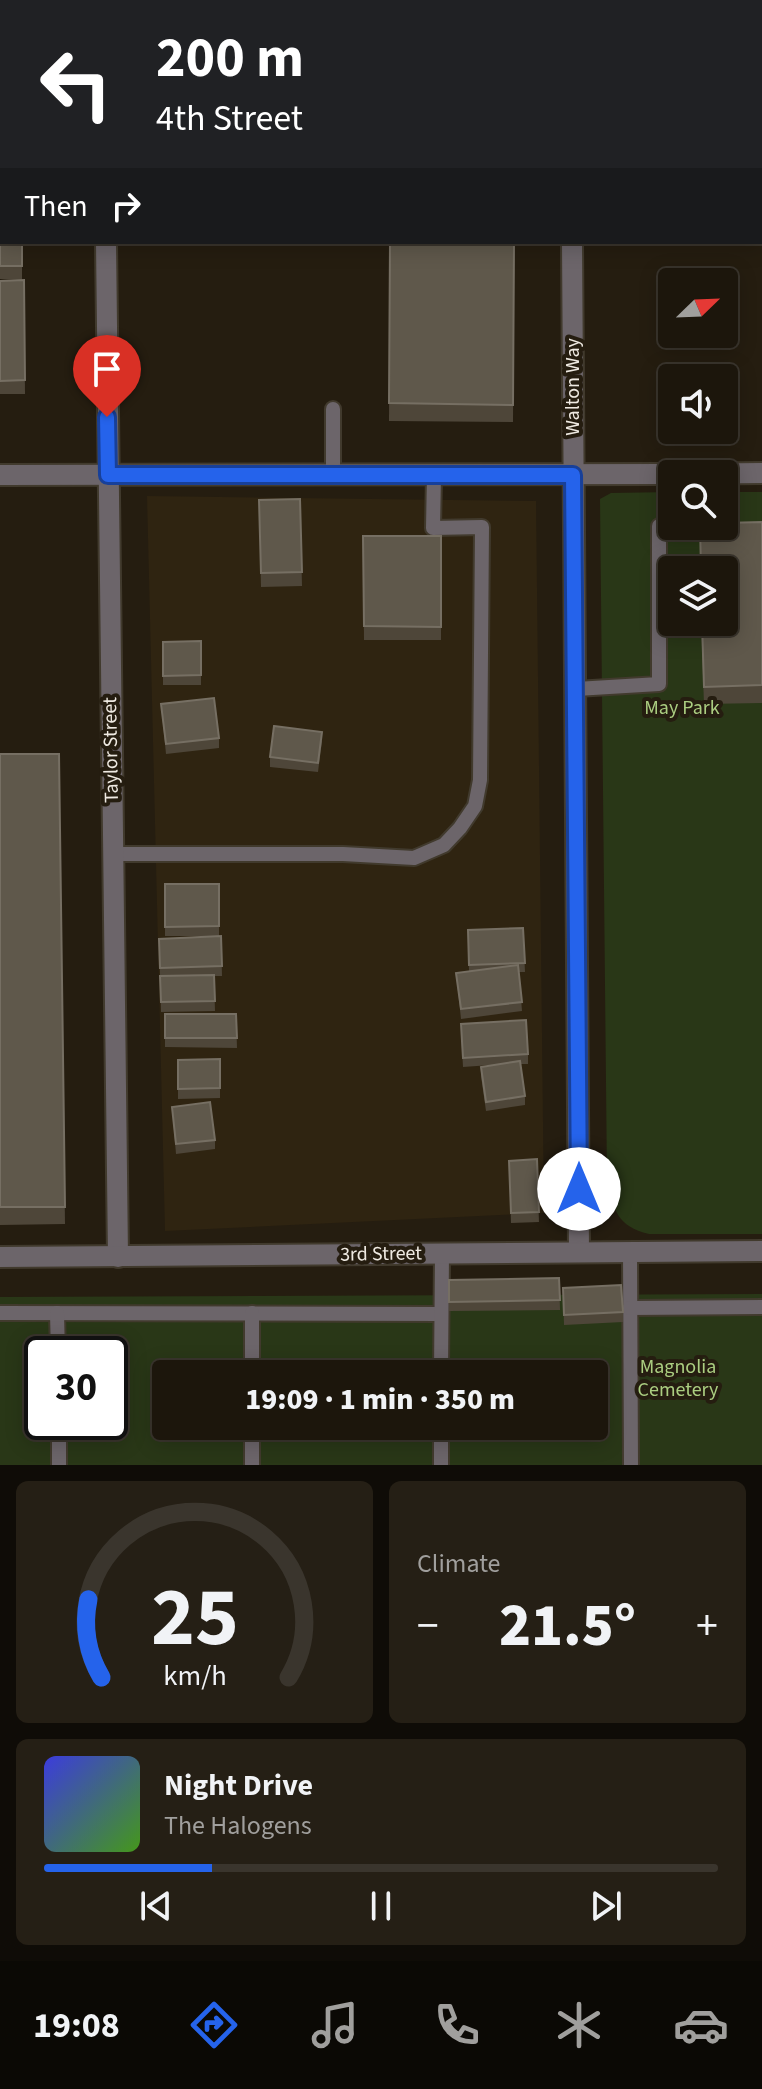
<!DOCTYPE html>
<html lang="en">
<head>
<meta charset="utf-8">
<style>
	:root { --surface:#1c160c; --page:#251f15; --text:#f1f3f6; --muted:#a09f9d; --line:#3a352d; --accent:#2563eb }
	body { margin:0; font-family:"Source Sans 3",sans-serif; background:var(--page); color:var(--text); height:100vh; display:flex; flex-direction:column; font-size:30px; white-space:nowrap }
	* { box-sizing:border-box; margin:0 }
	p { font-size:26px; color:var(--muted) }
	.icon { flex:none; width:44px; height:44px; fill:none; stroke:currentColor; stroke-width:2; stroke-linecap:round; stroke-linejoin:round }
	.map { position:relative; height:1465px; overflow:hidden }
	.drawer { display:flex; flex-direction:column; gap:16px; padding:16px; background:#0f0c07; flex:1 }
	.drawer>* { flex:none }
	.hud { position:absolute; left:0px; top:0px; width:762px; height:244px; box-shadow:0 4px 20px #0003,0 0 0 2px var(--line); background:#202124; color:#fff; overflow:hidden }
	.needle { width:52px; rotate:67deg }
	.tools { position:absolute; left:658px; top:268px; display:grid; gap:16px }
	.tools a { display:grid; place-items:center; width:80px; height:80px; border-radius:8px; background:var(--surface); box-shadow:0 4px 20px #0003,0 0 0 2px var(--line); font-size:40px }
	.speed { position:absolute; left:24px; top:1336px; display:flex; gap:16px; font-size:40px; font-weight:700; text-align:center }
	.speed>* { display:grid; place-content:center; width:104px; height:104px; border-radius:50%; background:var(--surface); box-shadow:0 4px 20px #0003,0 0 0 2px var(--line); line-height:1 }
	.speed .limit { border:4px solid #111; border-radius:12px; background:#fff; color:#111 }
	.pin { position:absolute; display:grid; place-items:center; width:68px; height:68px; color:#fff; margin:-82px -34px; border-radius:50% 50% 50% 0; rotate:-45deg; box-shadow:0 0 8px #0007 }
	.pin .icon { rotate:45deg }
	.me { position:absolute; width:88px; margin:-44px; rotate:0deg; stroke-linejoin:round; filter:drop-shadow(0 0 6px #0008) }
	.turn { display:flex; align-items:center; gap:28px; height:168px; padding:0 24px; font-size:36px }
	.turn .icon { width:104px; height:104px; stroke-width:2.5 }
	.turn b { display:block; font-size:56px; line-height:68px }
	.then { display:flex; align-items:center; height:76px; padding:0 24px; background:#0003; gap:16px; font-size:30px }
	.big { font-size:60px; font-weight:800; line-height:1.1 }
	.drawer .widget { flex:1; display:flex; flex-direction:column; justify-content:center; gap:12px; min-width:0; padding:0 28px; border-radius:12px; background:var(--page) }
	.drawer .dial { align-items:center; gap:0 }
	.dial svg { height:208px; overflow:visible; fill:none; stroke:var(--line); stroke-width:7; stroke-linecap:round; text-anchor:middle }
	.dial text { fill:var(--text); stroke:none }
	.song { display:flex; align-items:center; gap:24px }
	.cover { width:96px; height:96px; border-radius:12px; background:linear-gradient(135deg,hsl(240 70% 55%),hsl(100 70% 35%)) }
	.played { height:8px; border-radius:4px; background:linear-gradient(90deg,var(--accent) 25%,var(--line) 25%) }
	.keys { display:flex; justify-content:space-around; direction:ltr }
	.heat { display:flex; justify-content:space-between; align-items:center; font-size:44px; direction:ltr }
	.drawer .tiles { flex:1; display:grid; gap:16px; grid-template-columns:1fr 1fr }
	.widget:last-child { grid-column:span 2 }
	.trip { position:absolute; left:152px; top:1360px; width:456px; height:80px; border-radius:8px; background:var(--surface); box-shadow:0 4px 20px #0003,0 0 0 2px var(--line); font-weight:800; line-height:80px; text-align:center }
	.dock { display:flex; height:128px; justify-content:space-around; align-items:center; background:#0b0905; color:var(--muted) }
	.dock .icon { width:56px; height:56px }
	.dock .selected { color:var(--accent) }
	.dock b { font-size:36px; color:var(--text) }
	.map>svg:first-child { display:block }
	.built { fill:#2f2411 }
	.green { fill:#293717; fill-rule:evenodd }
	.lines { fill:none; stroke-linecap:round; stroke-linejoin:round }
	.lane-casing { stroke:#413a2d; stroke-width:18 }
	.street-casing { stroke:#413a2d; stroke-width:24 }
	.highway-casing { stroke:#413a2d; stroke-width:28 }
	.lane { stroke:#6c656a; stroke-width:14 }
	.street { stroke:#6c656a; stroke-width:20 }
	.highway { stroke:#dbcad7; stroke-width:24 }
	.wall { fill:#4e4639 }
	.building { fill:#5f584b; stroke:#766f63; stroke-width:2 }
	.route-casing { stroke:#184099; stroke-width:20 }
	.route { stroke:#2563eb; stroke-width:14 }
	.labels { text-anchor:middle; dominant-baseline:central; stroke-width:8; stroke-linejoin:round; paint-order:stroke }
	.street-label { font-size:20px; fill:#efeae2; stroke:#251d10 }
	.park-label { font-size:20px; fill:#abce81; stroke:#251d10 }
</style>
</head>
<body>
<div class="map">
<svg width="762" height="1465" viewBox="0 0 762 1465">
	<rect width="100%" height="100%" fill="#251d10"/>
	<path class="built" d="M 147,496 L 536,501 L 544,1213 L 165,1231 Z"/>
	<g class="green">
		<path d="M 672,492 L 672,526 L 724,526 L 724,492 L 762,492 L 762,1234 L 649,1234 C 617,1226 614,1211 607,1180 L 600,499 L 611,493 ZM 672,570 L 724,570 L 724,622 L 672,622 Z"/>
		<path d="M 762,1294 L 762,1465 L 0,1465 L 0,1297 ZM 42,1354 L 110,1354 L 110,1422 L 42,1422 ZM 166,1374 L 594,1374 L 594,1426 L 166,1426 Z"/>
	</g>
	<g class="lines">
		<g class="lane-casing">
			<g id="lane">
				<path d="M 333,475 L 333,409"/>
				<path d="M 576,689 L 659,684 L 659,526"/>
				<path d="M 113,854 L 343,854 L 414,858 L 444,845 L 460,828 L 475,806 L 480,780 L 482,527 L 433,528 L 434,475"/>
				<path d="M 630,1252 L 631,1465"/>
				<path d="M 630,1308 L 762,1307"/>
				<path d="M 0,1313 L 441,1314"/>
				<path d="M 57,1313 L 58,1354"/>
				<path d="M 252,1313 L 252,1374"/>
				<path d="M 441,1374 L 442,1254"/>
				<path d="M 59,1422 L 59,1465"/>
				<path d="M 252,1426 L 252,1465"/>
				<path d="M 441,1426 L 441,1465"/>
			</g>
		</g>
		<g class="street-casing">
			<g id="street">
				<path d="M 105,0 L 105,2"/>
				<path d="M 558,0 L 558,2"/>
				<path d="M 106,242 L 118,1257"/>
				<path d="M 572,242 L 579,1252"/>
				<path d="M 674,474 L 762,473"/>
				<path d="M 0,475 L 672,474"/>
				<path d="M 0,1257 L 762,1251"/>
			</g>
		</g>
		<g class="highway-casing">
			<path id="highway" d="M 589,2 L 589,0"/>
		</g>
		<use href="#lane" class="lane"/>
		<use href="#street" class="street"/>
		<use href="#highway" class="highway"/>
	</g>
	<g class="wall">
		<path d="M 0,168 L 22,242 L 22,280 L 0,279 Z"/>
		<path d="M 390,242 L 514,242 L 513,422 L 389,421 Z"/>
		<path d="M 24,280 L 25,394 L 0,394 L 0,281 Z"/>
		<path d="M 300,499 L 302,586 L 261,587 L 259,500 Z"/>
		<path d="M 762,522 L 762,703 L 704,704 L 701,622 Z"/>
		<path d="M 363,536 L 441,536 L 441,640 L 364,640 Z"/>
		<path d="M 201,641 L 201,685 L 163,685 L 163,642 Z"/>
		<path d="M 161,704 L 219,738 L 219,748 L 166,754 Z"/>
		<path d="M 322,741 L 318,772 L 270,767 L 270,757 Z"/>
		<path d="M 0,754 L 59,754 L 65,1224 L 0,1225 Z"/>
		<rect x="165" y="884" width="54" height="52"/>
		<path d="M 523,928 L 525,972 L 519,972 L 522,1011 L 461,1019 L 456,973 L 469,971 L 468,930 Z"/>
		<path d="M 221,936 L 222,976 L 214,976 L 215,1011 L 161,1012 L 159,939 Z"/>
		<path d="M 165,1014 L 236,1014 L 237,1048 L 165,1047 Z"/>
		<path d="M 461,1033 L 528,1054 L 528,1064 L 520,1064 L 525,1096 L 525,1105 L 486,1111 L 481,1076 L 481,1067 L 491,1065 L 463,1067 Z"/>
		<path d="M 220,1059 L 220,1098 L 178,1099 L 178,1060 Z"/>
		<path d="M 172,1107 L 215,1140 L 215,1149 L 176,1154 Z"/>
		<path d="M 537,1159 L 539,1222 L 511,1223 L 509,1161 Z"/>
		<path d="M 559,1278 L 560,1310 L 449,1311 L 449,1280 Z"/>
		<path d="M 563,1288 L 623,1312 L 623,1322 L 564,1325 Z"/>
	</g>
	<g class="building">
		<rect x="379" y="0" width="88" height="2"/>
		<path d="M 0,168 L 2,168 L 2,242 L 22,242 L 22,266 L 0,266 Z"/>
		<path d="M 390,242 L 514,242 L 513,405 L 389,403 Z"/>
		<path d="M 24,280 L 25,380 L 0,381 L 0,281 Z"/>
		<path d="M 300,499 L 302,572 L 261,573 L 259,500 Z"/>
		<path d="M 762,522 L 762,685 L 704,687 L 702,622 L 724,622 L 724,570 L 701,570 L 700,526 L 724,526 L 724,523 Z"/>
		<path d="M 363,536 L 441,536 L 441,627 L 364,626 Z"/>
		<path d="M 201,641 L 201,675 L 163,676 L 163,642 Z"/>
		<path d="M 214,698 L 219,738 L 166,744 L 161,704 Z"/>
		<path d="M 274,726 L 322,732 L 318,763 L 270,757 Z"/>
		<path d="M 0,754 L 59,754 L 65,1207 L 0,1207 Z"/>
		<path d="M 165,884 L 219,884 L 219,926 L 165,927 Z"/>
		<path d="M 523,928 L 525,963 L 469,965 L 468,930 Z"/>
		<path d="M 221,936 L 222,966 L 160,968 L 159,939 Z"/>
		<path d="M 518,965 L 522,1002 L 461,1009 L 456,973 Z"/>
		<path d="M 214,975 L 215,1001 L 161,1002 L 160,976 Z"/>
		<path d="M 165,1014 L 236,1014 L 237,1038 L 165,1038 Z"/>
		<path d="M 526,1020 L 528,1054 L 463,1058 L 461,1024 Z"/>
		<path d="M 220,1059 L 220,1088 L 178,1089 L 178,1060 Z"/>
		<path d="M 520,1061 L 525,1096 L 486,1102 L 481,1067 Z"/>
		<path d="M 210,1102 L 215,1140 L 176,1144 L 172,1107 Z"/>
		<path d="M 537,1159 L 539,1212 L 511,1213 L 509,1161 Z"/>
		<path d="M 559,1278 L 560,1300 L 449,1302 L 449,1280 Z"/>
		<path d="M 621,1285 L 623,1312 L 564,1315 L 563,1288 Z"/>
	</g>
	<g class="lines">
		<g class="route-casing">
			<path id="route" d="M 107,417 L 108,475 L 573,475 L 579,1189"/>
		</g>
		<use href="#route" class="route"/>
	</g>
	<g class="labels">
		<g class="street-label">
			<text transform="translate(573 387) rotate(-90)">Walton Way</text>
			<text transform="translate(111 750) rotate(-91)">Taylor Street</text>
			<text transform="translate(381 1254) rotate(-1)">3rd Street</text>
		</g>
		<g class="park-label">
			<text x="682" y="708">May Park</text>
			<text x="678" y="1367">Magnolia<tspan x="678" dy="23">Cemetery</tspan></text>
		</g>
	</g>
</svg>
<div class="tools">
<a><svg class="needle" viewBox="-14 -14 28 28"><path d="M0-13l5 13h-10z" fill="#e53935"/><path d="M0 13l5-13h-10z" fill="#a09f9d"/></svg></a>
<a><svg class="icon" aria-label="sound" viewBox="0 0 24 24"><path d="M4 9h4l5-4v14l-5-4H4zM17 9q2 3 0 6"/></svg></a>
<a><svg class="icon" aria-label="search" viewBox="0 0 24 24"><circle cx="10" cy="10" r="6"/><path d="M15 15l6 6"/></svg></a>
<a><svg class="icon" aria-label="layers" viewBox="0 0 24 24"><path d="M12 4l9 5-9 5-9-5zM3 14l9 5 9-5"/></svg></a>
</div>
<div class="speed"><div class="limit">30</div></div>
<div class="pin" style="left:107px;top:417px;background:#d93025"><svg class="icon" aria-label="arrive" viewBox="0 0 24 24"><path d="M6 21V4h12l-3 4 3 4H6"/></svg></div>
<svg class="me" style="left:579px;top:1189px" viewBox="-20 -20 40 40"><circle r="19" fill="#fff"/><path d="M0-13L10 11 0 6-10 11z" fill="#2563eb"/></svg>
<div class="trip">19:09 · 1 min · 350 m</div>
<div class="hud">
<div class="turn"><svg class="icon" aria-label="left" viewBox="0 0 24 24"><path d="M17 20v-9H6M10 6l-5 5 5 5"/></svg><div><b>200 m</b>4th Street</div></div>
<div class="then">Then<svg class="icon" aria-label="right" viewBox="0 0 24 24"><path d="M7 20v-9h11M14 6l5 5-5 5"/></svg></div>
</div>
</div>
<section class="drawer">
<div class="tiles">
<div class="widget dial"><svg viewBox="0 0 100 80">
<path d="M14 69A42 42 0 1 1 86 69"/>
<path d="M14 69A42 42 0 0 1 9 39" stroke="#2563eb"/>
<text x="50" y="56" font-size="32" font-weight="700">25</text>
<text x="50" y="72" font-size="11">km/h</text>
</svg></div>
<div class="widget"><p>Climate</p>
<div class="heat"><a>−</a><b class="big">21.5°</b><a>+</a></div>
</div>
<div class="widget">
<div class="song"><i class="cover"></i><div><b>Night Drive</b><p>The Halogens</p></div></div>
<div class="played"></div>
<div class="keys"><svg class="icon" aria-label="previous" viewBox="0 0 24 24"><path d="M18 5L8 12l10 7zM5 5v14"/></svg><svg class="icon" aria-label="pause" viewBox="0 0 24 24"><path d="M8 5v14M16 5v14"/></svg><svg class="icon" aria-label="next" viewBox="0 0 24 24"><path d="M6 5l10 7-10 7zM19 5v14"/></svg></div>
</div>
</div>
</section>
<nav class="dock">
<b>19:08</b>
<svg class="icon selected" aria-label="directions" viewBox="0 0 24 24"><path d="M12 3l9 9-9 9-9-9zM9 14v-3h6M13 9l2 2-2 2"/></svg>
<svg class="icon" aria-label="music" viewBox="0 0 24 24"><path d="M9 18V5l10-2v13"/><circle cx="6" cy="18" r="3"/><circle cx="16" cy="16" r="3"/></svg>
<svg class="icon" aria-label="phone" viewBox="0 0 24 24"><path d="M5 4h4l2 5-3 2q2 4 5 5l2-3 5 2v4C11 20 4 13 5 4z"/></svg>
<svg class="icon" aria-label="climate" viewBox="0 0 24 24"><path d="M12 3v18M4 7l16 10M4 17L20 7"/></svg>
<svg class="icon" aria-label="car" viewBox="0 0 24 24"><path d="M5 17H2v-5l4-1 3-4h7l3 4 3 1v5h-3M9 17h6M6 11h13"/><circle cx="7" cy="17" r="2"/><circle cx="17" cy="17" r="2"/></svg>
</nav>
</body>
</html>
